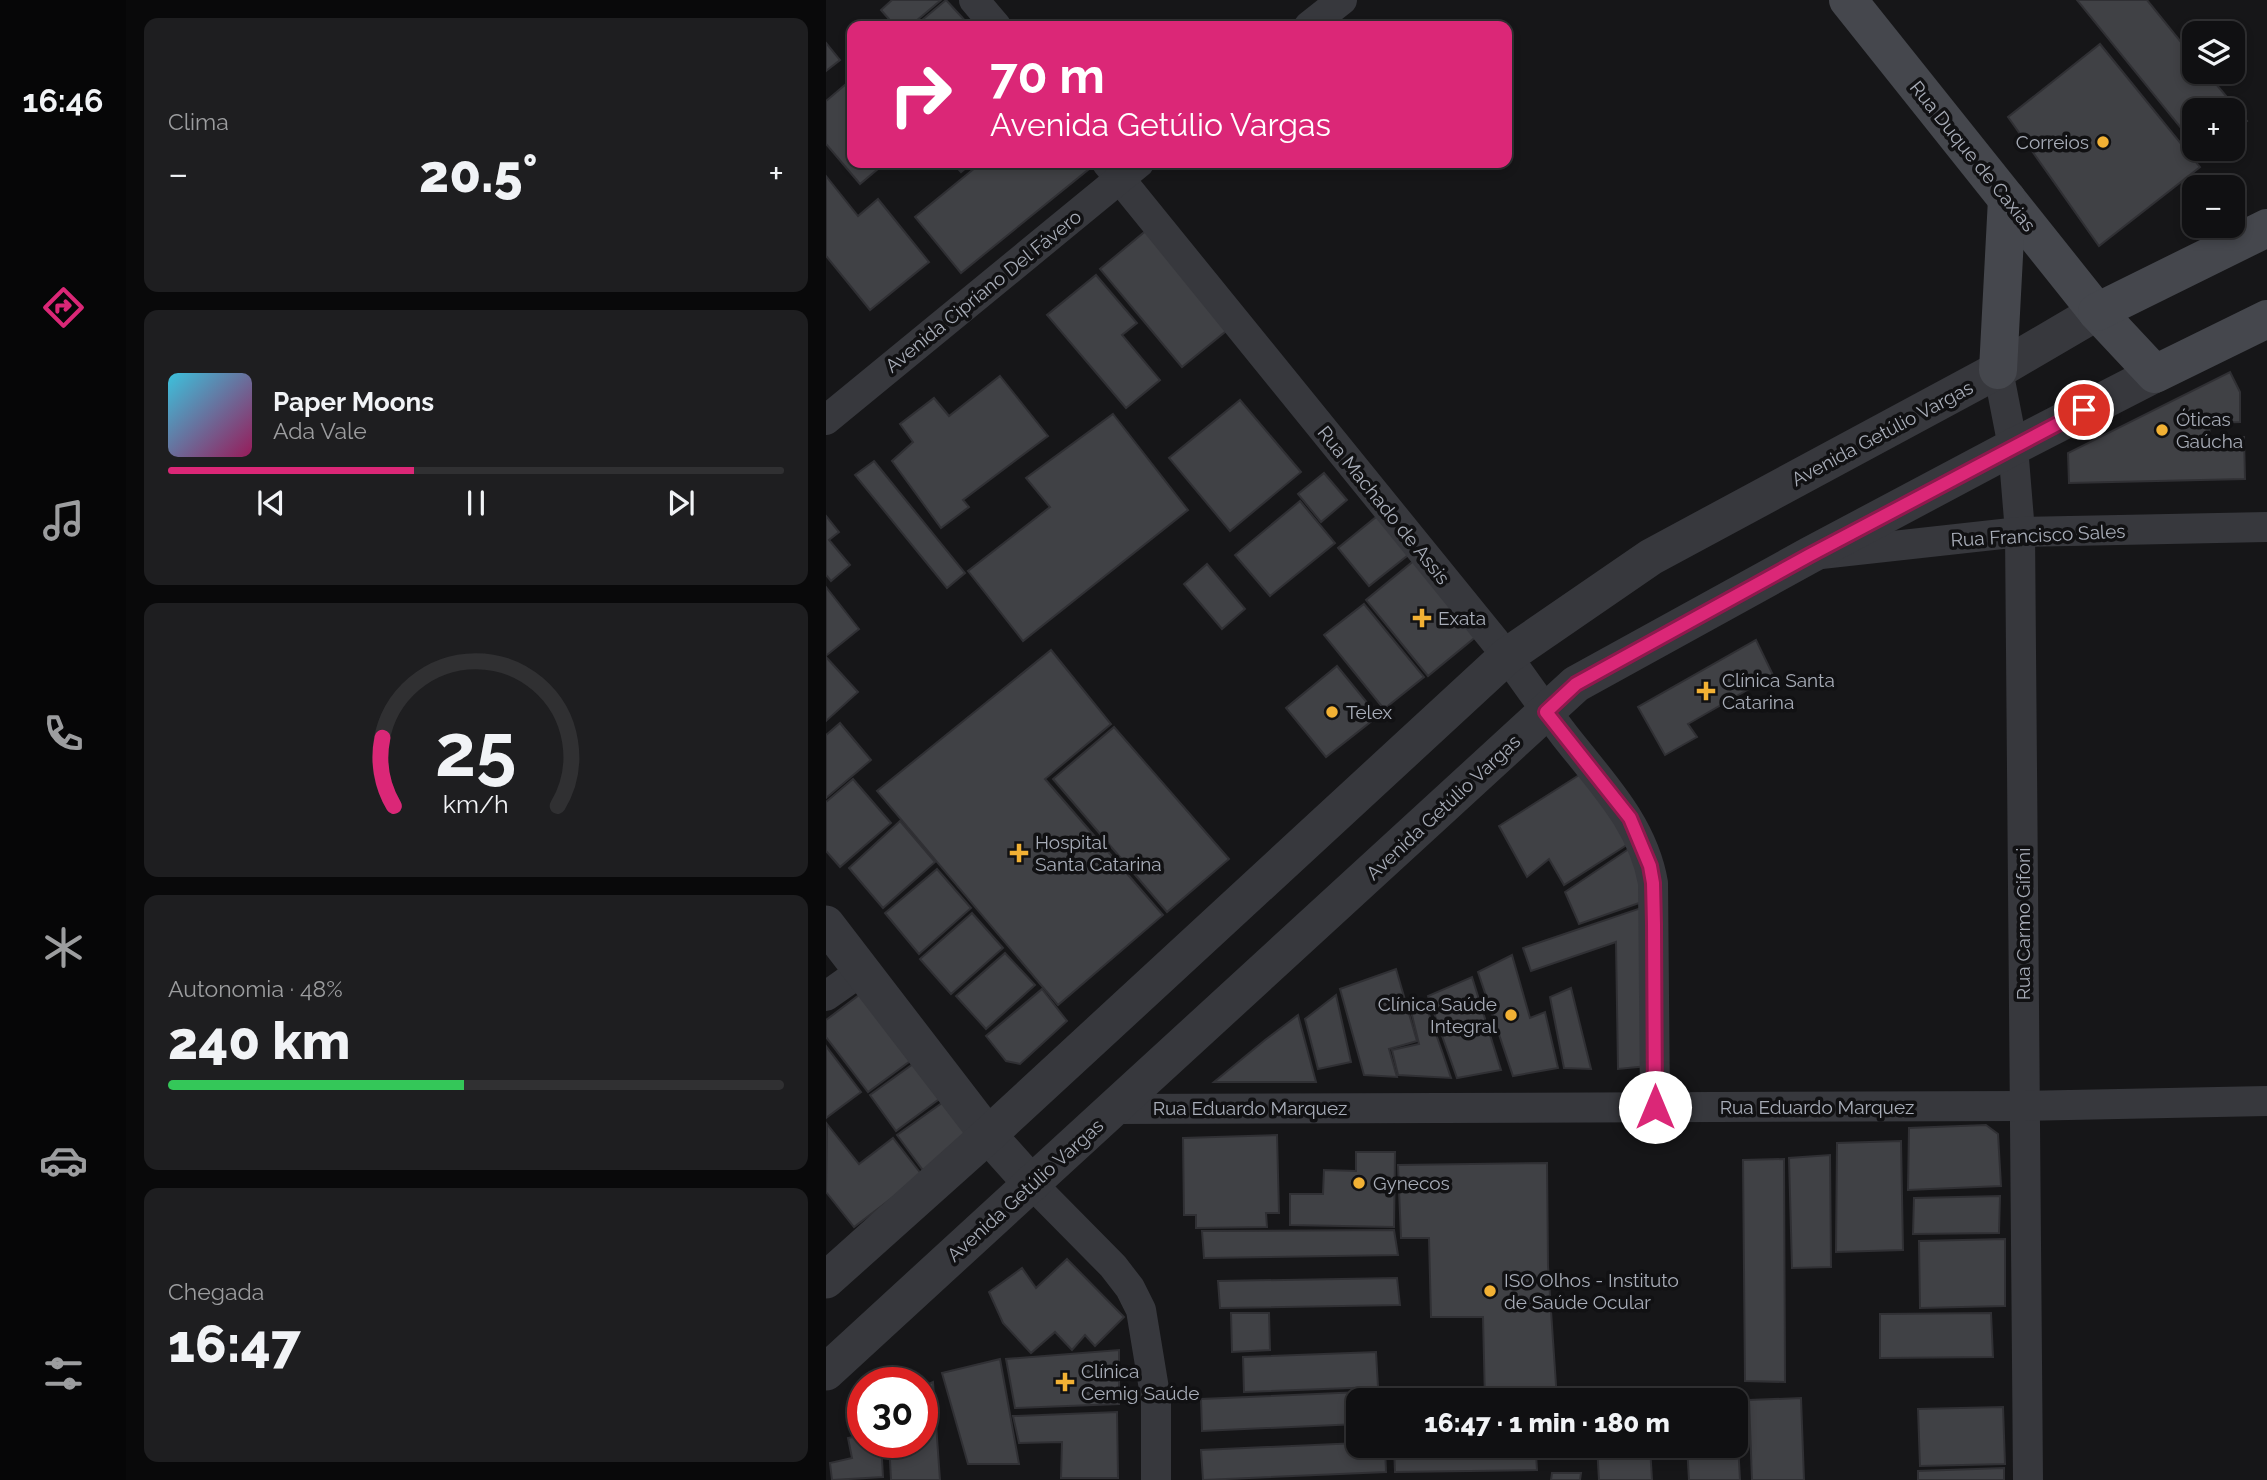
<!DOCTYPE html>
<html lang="pt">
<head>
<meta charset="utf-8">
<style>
	:root { --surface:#101012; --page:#1e1e20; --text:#f1f3f6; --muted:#9c9d9f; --line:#303032; --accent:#db2777 }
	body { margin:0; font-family:Raleway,sans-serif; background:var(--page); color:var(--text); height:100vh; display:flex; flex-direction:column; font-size:26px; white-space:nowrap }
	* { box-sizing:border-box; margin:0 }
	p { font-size:23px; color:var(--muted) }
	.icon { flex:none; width:38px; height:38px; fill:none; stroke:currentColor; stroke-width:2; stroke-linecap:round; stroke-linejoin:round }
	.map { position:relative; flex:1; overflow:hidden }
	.details { display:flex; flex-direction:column; gap:18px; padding:18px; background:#09090a; width:700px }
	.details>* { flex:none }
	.top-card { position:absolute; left:21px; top:21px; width:665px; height:147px; border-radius:14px; box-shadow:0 4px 10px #0003,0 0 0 2px var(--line); background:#db2777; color:#fff; overflow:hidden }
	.buttons { position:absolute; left:1356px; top:21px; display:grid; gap:14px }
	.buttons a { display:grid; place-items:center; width:63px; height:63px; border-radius:14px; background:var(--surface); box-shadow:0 4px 10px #0003,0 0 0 2px var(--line); font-size:35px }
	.speed { position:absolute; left:21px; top:1367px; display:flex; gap:14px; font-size:35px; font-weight:700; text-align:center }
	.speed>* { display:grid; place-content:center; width:91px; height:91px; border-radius:50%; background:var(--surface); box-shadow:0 4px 10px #0003,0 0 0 2px var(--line); line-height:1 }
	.speed .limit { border:10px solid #d22; background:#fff; color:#111 }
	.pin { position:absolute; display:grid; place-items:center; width:60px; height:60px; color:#fff; margin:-30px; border:4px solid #fff; border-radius:50%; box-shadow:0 2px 7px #0007 }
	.me { position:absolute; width:77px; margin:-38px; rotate:0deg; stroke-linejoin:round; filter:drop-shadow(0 0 5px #0008) }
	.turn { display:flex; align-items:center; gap:24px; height:147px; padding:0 28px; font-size:32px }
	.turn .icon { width:91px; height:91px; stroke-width:2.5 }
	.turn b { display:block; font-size:49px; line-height:60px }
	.big { font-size:52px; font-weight:800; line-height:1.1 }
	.details .card { flex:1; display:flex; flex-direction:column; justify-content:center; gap:10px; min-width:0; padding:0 24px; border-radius:14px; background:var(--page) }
	.details .dial { align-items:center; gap:0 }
	.dial svg { height:182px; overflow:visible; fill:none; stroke:var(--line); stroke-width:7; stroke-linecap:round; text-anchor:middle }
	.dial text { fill:var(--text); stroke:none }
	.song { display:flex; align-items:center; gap:21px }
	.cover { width:84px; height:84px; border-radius:10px; background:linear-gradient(135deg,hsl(190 70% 55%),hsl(330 70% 35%)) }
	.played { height:7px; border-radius:4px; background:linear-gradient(90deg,var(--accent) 40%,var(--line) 40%) }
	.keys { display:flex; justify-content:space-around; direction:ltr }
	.heat { display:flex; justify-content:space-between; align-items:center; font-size:38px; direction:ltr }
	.charge { height:10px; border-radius:5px; background:linear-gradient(90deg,#34c759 48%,var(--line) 0) }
	.trip { position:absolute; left:520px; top:1388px; width:402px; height:70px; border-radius:14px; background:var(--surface); box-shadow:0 4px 10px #0003,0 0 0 2px var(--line); font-weight:800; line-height:70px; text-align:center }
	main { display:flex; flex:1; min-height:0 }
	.tab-bar { display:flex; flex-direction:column; width:126px; justify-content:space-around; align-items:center; background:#060607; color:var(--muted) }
	.tab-bar .icon { width:49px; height:49px }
	.tab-bar .active { color:var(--accent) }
	.tab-bar b { font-size:32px; color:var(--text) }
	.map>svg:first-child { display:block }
	.building { fill:#404145; stroke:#303034; stroke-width:2 }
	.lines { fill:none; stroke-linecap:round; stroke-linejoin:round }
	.minor { stroke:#37383d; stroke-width:30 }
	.tertiary { stroke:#37383d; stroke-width:37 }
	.secondary { stroke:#45474d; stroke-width:38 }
	.route-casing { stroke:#8e194d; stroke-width:18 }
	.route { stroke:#db2777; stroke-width:12 }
	.poi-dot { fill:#f2b134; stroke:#111113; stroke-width:2.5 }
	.labels { text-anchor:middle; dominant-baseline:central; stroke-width:7; stroke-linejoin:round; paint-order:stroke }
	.poi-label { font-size:19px; fill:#a8adb8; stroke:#111113; text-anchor:start }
	.street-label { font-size:19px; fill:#a8adb8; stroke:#111113 }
</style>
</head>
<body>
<main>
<nav class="tab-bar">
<b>16:46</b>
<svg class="icon active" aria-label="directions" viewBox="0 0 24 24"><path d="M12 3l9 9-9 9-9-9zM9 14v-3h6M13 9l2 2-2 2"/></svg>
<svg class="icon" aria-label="music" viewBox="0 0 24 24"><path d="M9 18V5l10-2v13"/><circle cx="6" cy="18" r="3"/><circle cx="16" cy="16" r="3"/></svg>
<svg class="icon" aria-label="phone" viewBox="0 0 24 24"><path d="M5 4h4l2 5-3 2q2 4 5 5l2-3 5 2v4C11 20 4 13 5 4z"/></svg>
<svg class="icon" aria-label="climate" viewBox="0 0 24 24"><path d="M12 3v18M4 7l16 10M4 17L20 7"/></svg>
<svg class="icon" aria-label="car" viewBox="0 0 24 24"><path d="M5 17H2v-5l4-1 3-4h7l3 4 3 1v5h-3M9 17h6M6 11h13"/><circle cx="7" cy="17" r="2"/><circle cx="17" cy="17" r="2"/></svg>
<svg class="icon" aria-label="filters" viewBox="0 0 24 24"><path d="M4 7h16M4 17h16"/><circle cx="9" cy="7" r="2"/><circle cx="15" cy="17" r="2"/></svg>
</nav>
<section class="details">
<div class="card"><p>Clima</p>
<div class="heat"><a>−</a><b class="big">20.5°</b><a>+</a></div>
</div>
<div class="card">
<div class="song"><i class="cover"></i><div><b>Paper Moons</b><p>Ada Vale</p></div></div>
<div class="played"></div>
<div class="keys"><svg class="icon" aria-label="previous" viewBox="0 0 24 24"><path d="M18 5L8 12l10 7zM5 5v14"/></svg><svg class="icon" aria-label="pause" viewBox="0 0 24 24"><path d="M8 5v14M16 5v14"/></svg><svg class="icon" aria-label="next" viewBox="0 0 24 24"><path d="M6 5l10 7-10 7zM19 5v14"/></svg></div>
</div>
<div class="card dial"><svg viewBox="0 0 100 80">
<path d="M14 69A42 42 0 1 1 86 69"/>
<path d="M14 69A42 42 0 0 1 9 39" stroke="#db2777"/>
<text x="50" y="56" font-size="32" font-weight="700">25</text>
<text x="50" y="72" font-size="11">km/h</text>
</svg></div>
<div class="card"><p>Autonomia · 48%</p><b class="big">240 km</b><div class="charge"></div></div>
<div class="card"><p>Chegada</p><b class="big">16:47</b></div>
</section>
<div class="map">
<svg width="1441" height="1480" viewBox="0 0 1441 1480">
	<rect width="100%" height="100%" fill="#161618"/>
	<g class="building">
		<path d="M 66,0 L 115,0 L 84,26 L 69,26 L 55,10 Z"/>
		<path d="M 120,0 L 144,26 L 89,26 Z"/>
		<path d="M 1251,0 L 1321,0 L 1368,58 L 1368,72 L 1380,72 L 1421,121 L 1407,130 L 1407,110 L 1368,110 L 1368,144 Z"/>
		<path d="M 0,43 L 14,60 L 0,71 Z"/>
		<path d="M 1274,44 L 1374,167 L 1273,246 L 1182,117 Z"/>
		<path d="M 26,79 L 26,163 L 59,163 L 34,184 L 0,144 L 0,101 Z"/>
		<path d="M 127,163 L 146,163 L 135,172 Z"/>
		<path d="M 155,163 L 258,163 L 263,169 L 135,273 L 89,217 Z"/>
		<path d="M 0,176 L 32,216 L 52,199 L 103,262 L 44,310 L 0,256 Z"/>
		<path d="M 322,229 L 405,327 L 356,367 L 274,269 Z"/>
		<path d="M 270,275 L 311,323 L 296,335 L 334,380 L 300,408 L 221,315 Z"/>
		<path d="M 1404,372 L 1414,392 L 1414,422 L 1383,423 L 1384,438 L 1418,437 L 1419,479 L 1243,483 L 1242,453 Z"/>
		<path d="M 174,376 L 222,436 L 137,500 L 143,507 L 115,528 L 66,461 L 87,442 L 74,424 L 108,398 L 123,416 Z"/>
		<path d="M 414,400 L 475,472 L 404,531 L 343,458 Z"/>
		<path d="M 287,414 L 362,510 L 197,641 L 142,571 L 224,507 L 200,478 Z"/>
		<path d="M 48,461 L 139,573 L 121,588 L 29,475 Z"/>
		<path d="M 498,473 L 521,500 L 495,522 L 472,494 Z"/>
		<path d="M 474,501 L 509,543 L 444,596 L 409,555 Z"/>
		<path d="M 555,513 L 586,552 L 543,586 L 512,548 Z"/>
		<path d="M 0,516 L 13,532 L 3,540 L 24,565 L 5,581 L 0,575 Z"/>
		<path d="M 590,559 L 652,635 L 602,676 L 540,600 Z"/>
		<path d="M 381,564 L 419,609 L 396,629 L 358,584 Z"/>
		<path d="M 0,587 L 33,629 L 1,655 L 0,654 Z"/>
		<path d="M 538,604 L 598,677 L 558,709 L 498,635 Z"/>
		<path d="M 930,640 L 947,675 L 862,724 L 871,737 L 839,755 L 812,707 Z"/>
		<path d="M 225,650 L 285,724 L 219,779 L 337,915 L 232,1005 L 51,791 Z"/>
		<path d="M 0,657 L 32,692 L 0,721 Z"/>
		<path d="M 511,666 L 552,716 L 500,757 L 460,708 Z"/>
		<path d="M 14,723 L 45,760 L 0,798 L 0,735 Z"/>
		<path d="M 288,727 L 403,859 L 341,912 L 227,779 Z"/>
		<path d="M 761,770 L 810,839 L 738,885 L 723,859 L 701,877 L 673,826 Z"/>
		<path d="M 27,779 L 65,823 L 14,867 L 0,851 L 0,802 Z"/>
		<path d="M 74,821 L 109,862 L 57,908 L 23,868 Z"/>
		<path d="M 813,842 L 816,902 L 753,924 L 739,892 Z"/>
		<path d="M 111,869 L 145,908 L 93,954 L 59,913 Z"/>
		<path d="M 815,908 L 822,1066 L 792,1069 L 790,942 L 705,971 L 697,948 Z"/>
		<path d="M 146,913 L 177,948 L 125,994 L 94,959 Z"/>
		<path d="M 179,953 L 209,985 L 160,1029 L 130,996 Z"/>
		<path d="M 686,955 L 704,1018 L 719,1012 L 732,1068 L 687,1076 L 652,972 Z"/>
		<path d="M 570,969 L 591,1041 L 563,1049 L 571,1077 L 538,1075 L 514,989 Z"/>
		<path d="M 646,977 L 675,1070 L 631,1078 L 602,996 Z"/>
		<path d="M 745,988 L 765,1069 L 738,1068 L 724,997 Z"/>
		<path d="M 41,989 L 91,1056 L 42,1092 L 0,1037 L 0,1020 Z"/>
		<path d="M 216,989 L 241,1021 L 194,1064 L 180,1061 L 160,1036 Z"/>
		<path d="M 510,995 L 525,1062 L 492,1069 L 479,1019 Z"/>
		<path d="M 598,1000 L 617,1054 L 625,1078 L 572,1075 L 566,1050 L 593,1044 L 583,1003 Z"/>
		<path d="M 472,1015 L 490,1082 L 388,1082 L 439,1040 Z"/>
		<path d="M 0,1046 L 35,1092 L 0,1118 Z"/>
		<path d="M 94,1059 L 120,1094 L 70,1131 L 44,1095 Z"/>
		<path d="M 123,1098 L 149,1134 L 99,1173 L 71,1135 Z"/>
		<path d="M 1,1124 L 33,1164 L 67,1138 L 96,1175 L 28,1227 L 0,1192 Z"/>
		<path d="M 1160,1125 L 1172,1134 L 1175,1186 L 1082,1190 L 1083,1128 Z"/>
		<path d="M 451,1135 L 453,1213 L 440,1213 L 441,1227 L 370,1228 L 370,1215 L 358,1215 L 357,1138 Z"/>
		<path d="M 1075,1141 L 1077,1250 L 1010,1252 L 1011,1143 Z"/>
		<path d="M 530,1152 L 569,1152 L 568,1227 L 464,1225 L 464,1194 L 497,1194 L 498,1170 L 530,1171 Z"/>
		<path d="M 1004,1155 L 1005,1267 L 966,1268 L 963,1158 Z"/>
		<path d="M 958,1159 L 959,1382 L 919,1381 L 917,1160 Z"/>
		<path d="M 721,1163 L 722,1266 L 731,1400 L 659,1400 L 657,1317 L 605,1317 L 603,1238 L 575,1238 L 572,1165 Z"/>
		<path d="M 1174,1196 L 1173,1233 L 1087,1234 L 1088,1198 Z"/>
		<path d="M 568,1230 L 572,1255 L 378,1258 L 376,1231 Z"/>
		<path d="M 1179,1239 L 1179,1306 L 1094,1308 L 1093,1241 Z"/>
		<path d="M 241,1259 L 298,1317 L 269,1346 L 259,1335 L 246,1350 L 229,1332 L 205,1353 L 177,1323 L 163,1292 L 196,1268 L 210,1288 Z"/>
		<path d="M 571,1278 L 574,1305 L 394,1308 L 392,1281 Z"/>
		<path d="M 405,1313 L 443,1313 L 444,1350 L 406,1352 Z"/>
		<path d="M 1165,1313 L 1167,1357 L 1054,1358 L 1054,1314 Z"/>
		<path d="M 293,1350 L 293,1404 L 189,1408 L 180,1359 Z"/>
		<path d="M 550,1352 L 552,1387 L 418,1392 L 417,1357 Z"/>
		<path d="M 174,1359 L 193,1464 L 142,1464 L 116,1373 Z"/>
		<path d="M 107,1382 L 114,1480 L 65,1480 L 63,1442 L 96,1442 L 96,1387 Z"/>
		<path d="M 909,1387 L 910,1400 L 858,1400 L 858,1388 Z"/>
		<path d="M 558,1391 L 559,1400 L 532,1400 L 532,1424 L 376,1431 L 375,1399 Z"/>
		<path d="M 975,1398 L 978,1480 L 926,1480 L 923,1400 Z"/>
		<path d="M 910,1406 L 914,1480 L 863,1480 L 861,1446 L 910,1446 Z"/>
		<path d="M 1177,1407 L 1179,1464 L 1094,1466 L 1092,1409 Z"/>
		<path d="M 291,1412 L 292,1478 L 235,1478 L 236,1442 L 193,1443 L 187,1416 Z"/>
		<path d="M 37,1435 L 37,1442 L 55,1442 L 57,1477 L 6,1480 L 4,1463 L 26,1458 L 22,1438 Z"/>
		<path d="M 532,1443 L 532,1446 L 559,1446 L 560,1472 L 377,1480 L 375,1450 Z"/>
		<path d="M 568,1446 L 735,1446 L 735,1453 L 710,1454 L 711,1470 L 569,1472 Z"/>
		<path d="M 771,1446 L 824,1446 L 826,1480 L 773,1480 Z"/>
		<path d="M 1178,1468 L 1178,1480 L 1092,1480 L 1092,1471 Z"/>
		<path d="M 726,1473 L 755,1473 L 754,1480 L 725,1480 Z"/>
	</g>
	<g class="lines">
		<g class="minor">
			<path d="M 148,0 L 170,26"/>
			<path d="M 483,26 L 516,0"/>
			<path d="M 281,163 L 681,656 C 700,683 719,710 739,736 C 775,782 817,824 827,883 L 829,1107"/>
			<path d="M 1172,370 L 1187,447 L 1194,532 L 1202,1480"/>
			<path d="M 0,420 L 313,163"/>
			<path d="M 995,554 L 1194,532 L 1441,527"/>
			<path d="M 0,996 L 37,970"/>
			<path d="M 289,1109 L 1198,1106 L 1441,1101"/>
			<path d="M 206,1184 L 287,1266 L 304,1288 L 315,1310 L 330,1401 L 330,1480"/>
		</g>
		<g class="tertiary">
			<path d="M 0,924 L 162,1135 L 206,1184"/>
			<path d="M 0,1280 L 162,1135 L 681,656 L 825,557 L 1172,370 L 1271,312"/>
			<path d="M 0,1372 L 750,684 L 984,555 L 1187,447 L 1329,374"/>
		</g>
		<g class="secondary">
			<path d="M 1022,0 L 1271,312 L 1329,374 L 1441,319"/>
			<path d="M 1271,312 L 1441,228"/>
			<path d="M 1172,370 L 1181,199"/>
		</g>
	</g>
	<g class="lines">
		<g class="route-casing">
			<path id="route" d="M 829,1107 L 828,924 L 827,883 L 824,866 L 804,818 L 720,712 L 750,684 L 984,555 L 1258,410"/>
		</g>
		<use href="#route" class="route"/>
	</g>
	<g class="poi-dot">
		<circle cx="1277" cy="142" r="7"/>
		<circle cx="1336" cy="430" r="7"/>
		<path d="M592.5 607.5h7v7h7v7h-7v7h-7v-7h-7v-7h7z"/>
		<path d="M876.5 680.5h7v7h7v7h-7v7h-7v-7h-7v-7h7z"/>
		<circle cx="506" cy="712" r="7"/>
		<path d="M189.5 842.5h7v7h7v7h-7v7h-7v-7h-7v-7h7z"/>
		<circle cx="685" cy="1015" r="7"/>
		<circle cx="533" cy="1183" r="7"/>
		<circle cx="664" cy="1291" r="7"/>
		<path d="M235.5 1371.5h7v7h7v7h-7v7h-7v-7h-7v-7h7z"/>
	</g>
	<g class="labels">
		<g class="poi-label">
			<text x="1263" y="142" text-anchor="end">Correios</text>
			<text x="1350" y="419">Óticas<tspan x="1350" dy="22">Gaúcha</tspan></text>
			<text x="612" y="618">Exata</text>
			<text x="896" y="680">Clínica Santa<tspan x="896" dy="22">Catarina</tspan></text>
			<text x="520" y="712">Telex</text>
			<text x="209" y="842">Hospital<tspan x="209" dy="22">Santa Catarina</tspan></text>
			<text x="671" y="1004" text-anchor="end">Clínica Saúde<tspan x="671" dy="22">Integral</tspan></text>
			<text x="547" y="1183">Gynecos</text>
			<text x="678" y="1280">ISO Olhos - Instituto<tspan x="678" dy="22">de Saúde Ocular</tspan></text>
			<text x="255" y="1371">Clínica<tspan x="255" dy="22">Cemig Saúde</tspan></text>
		</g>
		<g class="street-label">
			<text transform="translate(1147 156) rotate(51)">Rua Duque de Caxias</text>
			<text transform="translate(157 291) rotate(-39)">Avenida Cipríano Del Fávero</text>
			<text transform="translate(1056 433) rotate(-28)">Avenida Getúlio Vargas</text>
			<text transform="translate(558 505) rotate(51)">Rua Machado de Assis</text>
			<text transform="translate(1212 535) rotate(-3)">Rua Francisco Sales</text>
			<text transform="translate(617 807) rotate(-43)">Avenida Getúlio Vargas</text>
			<text transform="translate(1197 924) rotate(-90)">Rua Carmo Gifoni</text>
			<text x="991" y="1107">Rua Eduardo Marquez</text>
			<text x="424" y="1108">Rua Eduardo Marquez</text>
			<text transform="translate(199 1190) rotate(-42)">Avenida Getúlio Vargas</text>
		</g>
	</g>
</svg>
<div class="buttons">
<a><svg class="icon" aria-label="layers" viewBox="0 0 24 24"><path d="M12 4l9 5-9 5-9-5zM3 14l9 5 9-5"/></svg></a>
<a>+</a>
<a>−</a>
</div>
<div class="speed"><div class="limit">30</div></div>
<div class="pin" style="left:1258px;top:410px;background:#d93025"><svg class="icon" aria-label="arrive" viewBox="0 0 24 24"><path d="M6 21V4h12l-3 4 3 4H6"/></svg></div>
<svg class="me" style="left:829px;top:1107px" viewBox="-20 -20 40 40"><circle r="19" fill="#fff"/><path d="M0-13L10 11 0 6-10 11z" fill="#db2777"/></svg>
<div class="trip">16:47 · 1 min · 180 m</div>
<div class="top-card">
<div class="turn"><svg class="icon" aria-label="right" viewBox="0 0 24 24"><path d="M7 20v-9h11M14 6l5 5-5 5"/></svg><div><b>70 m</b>Avenida Getúlio Vargas</div></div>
</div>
</div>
</main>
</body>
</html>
